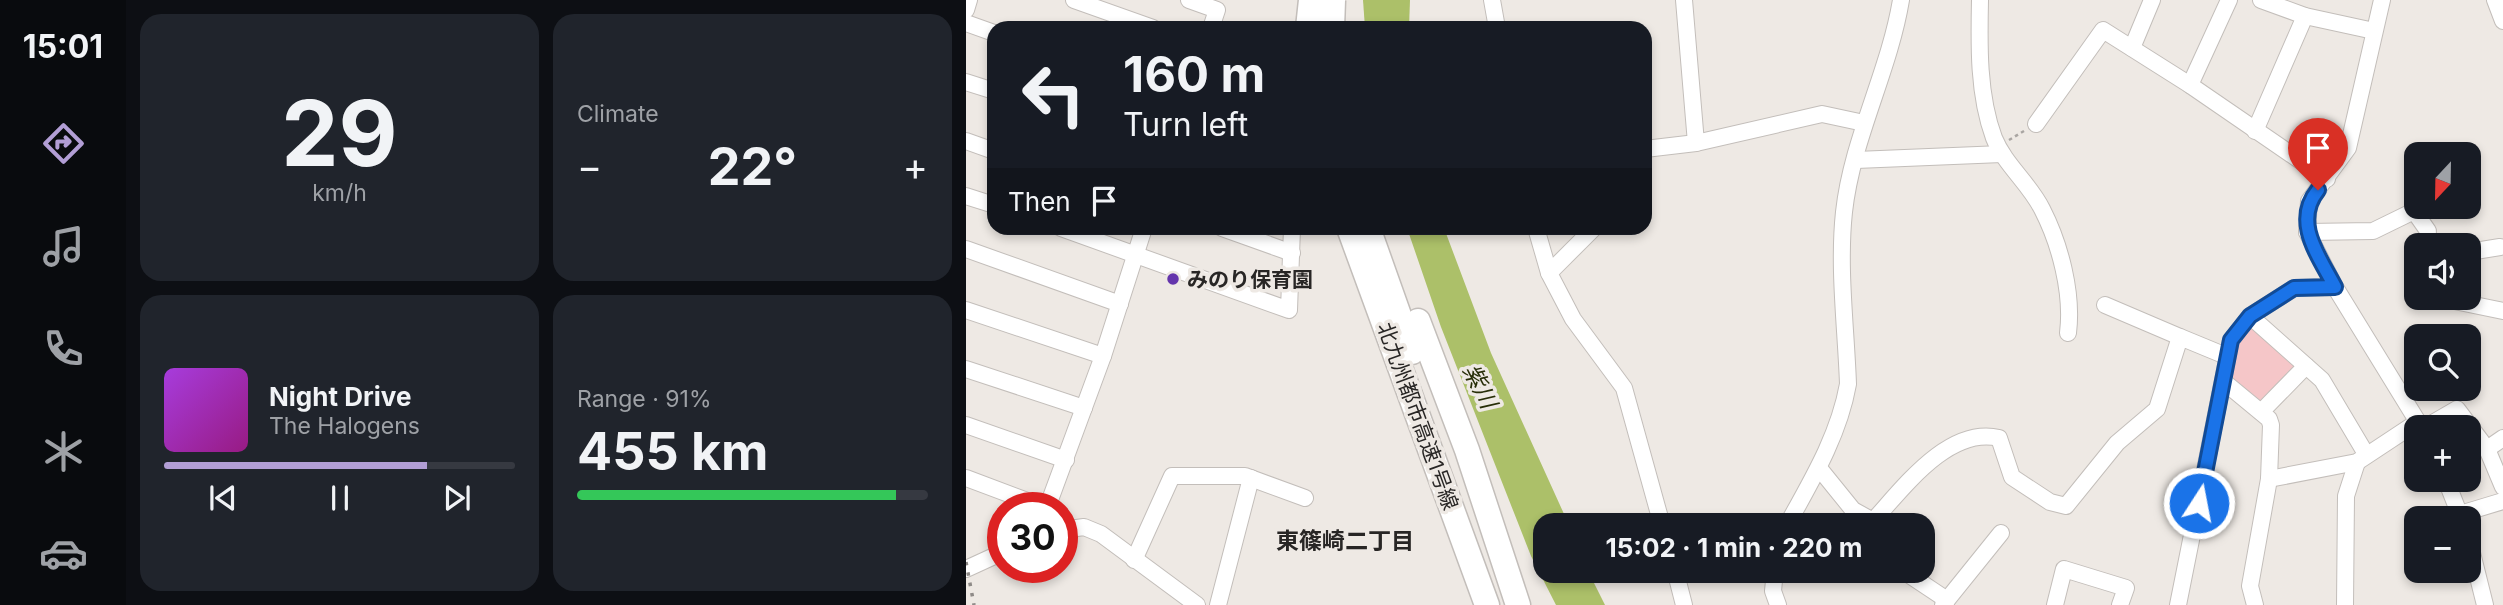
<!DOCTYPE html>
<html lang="en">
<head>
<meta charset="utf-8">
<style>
	:root { --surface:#171b24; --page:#20242c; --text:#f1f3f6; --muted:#9ea1a6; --line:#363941; --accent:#b29ed5 }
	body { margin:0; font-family:Inter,"Noto Sans JP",sans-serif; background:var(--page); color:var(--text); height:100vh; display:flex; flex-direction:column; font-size:26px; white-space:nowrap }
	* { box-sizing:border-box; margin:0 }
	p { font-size:23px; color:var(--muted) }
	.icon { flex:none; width:38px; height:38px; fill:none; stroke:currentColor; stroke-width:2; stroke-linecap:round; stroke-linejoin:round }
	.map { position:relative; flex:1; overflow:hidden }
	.details { display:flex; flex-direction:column; gap:14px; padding:14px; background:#0d0f14; width:840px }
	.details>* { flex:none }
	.guide { position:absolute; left:21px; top:21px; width:665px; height:214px; border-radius:21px; box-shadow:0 4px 10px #0003; background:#171b24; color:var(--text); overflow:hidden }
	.needle { width:46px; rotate:202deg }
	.buttons { position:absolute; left:1438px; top:142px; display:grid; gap:14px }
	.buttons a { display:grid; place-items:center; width:77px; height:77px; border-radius:14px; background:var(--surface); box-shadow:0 4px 10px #0003; font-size:35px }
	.speed { position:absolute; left:21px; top:492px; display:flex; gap:14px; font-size:35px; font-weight:700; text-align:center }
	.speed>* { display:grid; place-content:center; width:91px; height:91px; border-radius:50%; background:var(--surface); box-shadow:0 4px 10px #0003; line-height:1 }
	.speed .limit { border:10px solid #d22; background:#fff; color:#111 }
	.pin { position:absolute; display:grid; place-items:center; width:60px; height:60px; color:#fff; margin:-72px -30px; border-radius:50% 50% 50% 0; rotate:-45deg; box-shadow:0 0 7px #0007 }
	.pin .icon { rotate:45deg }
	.me { position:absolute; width:77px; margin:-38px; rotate:11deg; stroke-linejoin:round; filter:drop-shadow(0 0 5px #0008) }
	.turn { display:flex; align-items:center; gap:24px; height:147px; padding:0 21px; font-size:32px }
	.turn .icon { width:91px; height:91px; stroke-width:2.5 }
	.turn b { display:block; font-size:49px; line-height:60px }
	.then { display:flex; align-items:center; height:66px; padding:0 21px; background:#0003; gap:14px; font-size:26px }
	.big { font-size:52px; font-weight:700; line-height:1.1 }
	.details .widget { flex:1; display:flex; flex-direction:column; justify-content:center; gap:10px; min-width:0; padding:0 24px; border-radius:21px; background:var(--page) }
	.details .dial { align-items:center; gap:0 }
	.dial b { font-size:91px; line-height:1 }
	.song { display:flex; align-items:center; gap:21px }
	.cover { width:84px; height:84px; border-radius:10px; background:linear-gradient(135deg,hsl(280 70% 55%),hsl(310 70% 35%)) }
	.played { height:7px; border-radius:4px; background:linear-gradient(90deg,var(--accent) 75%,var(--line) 75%) }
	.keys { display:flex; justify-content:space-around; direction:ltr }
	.heat { display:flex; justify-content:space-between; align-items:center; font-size:38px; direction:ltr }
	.charge { height:10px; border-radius:5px; background:linear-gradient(90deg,#34c759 91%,var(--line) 0) }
	.details .tiles { flex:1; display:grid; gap:14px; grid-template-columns:repeat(2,1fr) }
	.trip { position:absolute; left:567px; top:513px; width:402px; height:70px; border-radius:21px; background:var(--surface); box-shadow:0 4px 10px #0003; font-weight:700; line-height:70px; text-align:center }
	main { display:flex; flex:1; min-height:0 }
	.tab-bar { display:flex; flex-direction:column; width:126px; justify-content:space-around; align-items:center; background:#090b0e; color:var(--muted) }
	.tab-bar .icon { width:49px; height:49px }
	.tab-bar .active { color:var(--accent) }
	.tab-bar b { font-size:32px; color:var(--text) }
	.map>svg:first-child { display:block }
	.green { fill:#f5c6c8 }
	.water { fill:#acc069 }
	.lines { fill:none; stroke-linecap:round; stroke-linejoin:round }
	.minor-casing { stroke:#c3beba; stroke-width:18 }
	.highway-casing { stroke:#c3beba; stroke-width:27 }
	.path { stroke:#a9a5a2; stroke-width:2.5; stroke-dasharray:3.5 3.5; stroke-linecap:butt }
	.minor { stroke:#fff; stroke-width:16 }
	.highway { stroke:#fff; stroke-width:24 }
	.rail { stroke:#8e8a87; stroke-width:3.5; stroke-dasharray:3.5 7; stroke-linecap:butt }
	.highway-bridge-casing { stroke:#c3beba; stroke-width:27; stroke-linecap:butt }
	.highway-bridge { stroke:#fff; stroke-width:24 }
	.route-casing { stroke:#114b97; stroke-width:18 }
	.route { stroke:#1a73e8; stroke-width:12 }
	.poi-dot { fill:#6435ac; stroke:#eee9e4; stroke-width:2.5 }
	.labels { text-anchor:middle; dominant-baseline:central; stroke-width:7; stroke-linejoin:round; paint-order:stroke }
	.poi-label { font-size:21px; font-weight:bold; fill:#282625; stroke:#eee9e4; text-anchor:start }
	.street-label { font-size:21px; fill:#282625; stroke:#eee9e4 }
	.water-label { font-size:23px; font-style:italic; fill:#272e08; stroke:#eee9e4 }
	.neighbourhood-label { font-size:23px; font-weight:bold; fill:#282625; stroke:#eee9e4 }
</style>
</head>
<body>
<main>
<nav class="tab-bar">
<b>15:01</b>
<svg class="icon active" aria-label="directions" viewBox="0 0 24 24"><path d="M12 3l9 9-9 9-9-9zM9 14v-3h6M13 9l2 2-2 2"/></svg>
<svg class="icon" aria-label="music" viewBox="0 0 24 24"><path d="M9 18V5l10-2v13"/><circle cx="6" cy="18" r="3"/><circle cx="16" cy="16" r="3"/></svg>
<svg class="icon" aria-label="phone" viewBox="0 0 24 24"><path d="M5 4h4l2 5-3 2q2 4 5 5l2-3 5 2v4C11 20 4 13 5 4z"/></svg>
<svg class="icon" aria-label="climate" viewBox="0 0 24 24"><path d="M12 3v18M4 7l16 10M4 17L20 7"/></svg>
<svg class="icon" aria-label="car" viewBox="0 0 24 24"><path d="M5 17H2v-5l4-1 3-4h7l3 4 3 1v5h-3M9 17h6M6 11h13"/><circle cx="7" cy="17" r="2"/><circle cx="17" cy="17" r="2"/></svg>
</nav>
<section class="details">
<div class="tiles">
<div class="widget dial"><b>29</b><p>km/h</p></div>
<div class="widget"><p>Climate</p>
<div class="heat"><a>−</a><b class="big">22°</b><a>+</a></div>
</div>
<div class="widget">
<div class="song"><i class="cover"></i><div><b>Night Drive</b><p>The Halogens</p></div></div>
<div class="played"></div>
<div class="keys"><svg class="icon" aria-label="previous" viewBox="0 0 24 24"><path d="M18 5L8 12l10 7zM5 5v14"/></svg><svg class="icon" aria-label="pause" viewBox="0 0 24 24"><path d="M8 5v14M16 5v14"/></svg><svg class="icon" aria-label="next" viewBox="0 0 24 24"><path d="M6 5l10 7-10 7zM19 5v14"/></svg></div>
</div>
<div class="widget"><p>Range · 91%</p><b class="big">455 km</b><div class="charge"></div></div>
</div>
</section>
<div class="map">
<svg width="1537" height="605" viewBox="0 0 1537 605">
	<rect width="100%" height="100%" fill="#eee9e4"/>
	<path class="green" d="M 1284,316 L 1340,366 L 1295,412 L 1257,381 L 1260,356 Z"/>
	<g class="water">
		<path d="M 397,0 L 444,0 L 443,28 L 399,28 Z"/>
		<path d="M 441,228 L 478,228 L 525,353 L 603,525 L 579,525 L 579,570 L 622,571 L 639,605 L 590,605 L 565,556 L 475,327 Z"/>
	</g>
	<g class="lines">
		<g class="minor-casing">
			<g id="minor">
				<path d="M 108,0 L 187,28"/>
				<path d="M 223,0 L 251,10 L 245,28"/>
				<path d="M 526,0 L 531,28"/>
				<path d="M 718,0 L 730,143"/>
				<path d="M 1014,0 C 1013,45 1012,95 1028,138 C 1039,165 1063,183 1076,209 C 1094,244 1107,293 1102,333"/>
				<path d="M 1295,0 L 1339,16 L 1408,31"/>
				<path d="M 1416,0 L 1382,148 L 1343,201 L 1341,232 L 1369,287 L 1455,427"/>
				<path d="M 1529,0 L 1537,21"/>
				<path d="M 0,10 L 3,0"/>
				<path d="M 0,23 L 28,33"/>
				<path d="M 1166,48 L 1186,0"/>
				<path d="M 0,82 L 28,91"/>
				<path d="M 1224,85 L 1263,0"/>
				<path d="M 1070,124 L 1137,30 L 1224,85 L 1361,179"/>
				<path d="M 1289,131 L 1339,16"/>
				<path d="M 0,141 L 28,151"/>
				<path d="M 679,149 L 730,143 L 856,114 L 898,123"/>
				<path d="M 890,160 L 1036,154"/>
				<path d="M 0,196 L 28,205"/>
				<path d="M 95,228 L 323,310 L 326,228"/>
				<path d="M 256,228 L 326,253"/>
				<path d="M 570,228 L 583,273 L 607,319 L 658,388 L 696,525"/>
				<path d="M 1341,232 L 1407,231 L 1448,211 L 1462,231 L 1460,245"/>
				<path d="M 0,249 L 154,304"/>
				<path d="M 1503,252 L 1534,247"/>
				<path d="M 1451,255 L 1447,265 L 1451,272"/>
				<path d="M 583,273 L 628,228"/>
				<path d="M 1474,298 L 1537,311"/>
				<path d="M 1139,305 L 1214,337"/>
				<path d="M 0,310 L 137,356"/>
				<path d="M 1284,316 L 1356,380 L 1400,454"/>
				<path d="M 0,369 L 118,408"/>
				<path d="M 1257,381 L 1303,419 L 1305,425 L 1303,479 L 1284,586 L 1289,605"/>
				<path d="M 1295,412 L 1340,366"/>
				<path d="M 0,425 L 100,460"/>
				<path d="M 1460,427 L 1491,409 L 1521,449 L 1537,487"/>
				<path d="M 1521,449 L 1537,438"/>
				<path d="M 853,468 L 887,510 L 907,521 C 938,487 983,426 1033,438 L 1046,477 L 1084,502 L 1100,506 L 1151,443 L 1191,409 L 1214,337 L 1260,356"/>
				<path d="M 0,478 L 80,508"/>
				<path d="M 1303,479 L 1391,462 L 1450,423"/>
				<path d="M 1480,480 L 1495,518"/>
				<path d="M 81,508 L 137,356 L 178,228"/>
				<path d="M 1494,514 L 1537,501"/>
				<path d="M 821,525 C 846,480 873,435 882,384 C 880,328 872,268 878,212 C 886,139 923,72 935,0"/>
				<path d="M 96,530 L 118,527 L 135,534 L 231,605"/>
				<path d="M 1503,541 L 1519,605"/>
				<path d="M 168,560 L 206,476 L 279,476 L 339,498"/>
				<path d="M 0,569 L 37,552"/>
				<path d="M 709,570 L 718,605"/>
				<path d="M 809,570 L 807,591 L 812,605"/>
				<path d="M 936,570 L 981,600"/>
				<path d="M 252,605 L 285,478"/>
				<path d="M 977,605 L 1035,533"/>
				<path d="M 1089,605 L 1098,569 L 1160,588 L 1154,605"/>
				<path d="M 1212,605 L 1265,340 L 1284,316 L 1328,288 L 1369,287"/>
				<path d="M 1379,605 L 1380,496 L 1391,462"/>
			</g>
		</g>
		<g class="highway-casing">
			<g id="highway">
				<path d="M 383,228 L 521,605"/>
				<path d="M 402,228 L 446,352"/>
				<path d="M 452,321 L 501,450 L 552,605"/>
			</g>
		</g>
		<path class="path" d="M 1043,140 L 1058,131"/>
		<use href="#minor" class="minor"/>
		<use href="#highway" class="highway"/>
		<path class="rail" d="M 0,562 L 8,605"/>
		<g class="highway-bridge-casing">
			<g id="highway-bridge">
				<path d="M 342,28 L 345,0"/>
				<path d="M 366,28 L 367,0"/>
			</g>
		</g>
		<use href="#highway-bridge" class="highway-bridge"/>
	</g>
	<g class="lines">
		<g class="route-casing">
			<path id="route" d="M 1233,503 L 1265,340 L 1284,316 L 1328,288 L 1369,287 C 1353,256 1326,222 1352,190"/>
		</g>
		<use href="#route" class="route"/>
	</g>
	<circle class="poi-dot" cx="207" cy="279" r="7"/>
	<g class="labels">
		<g class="poi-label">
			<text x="221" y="279">みのり保育園</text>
		</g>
		<g class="street-label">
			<text transform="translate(452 416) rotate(70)">北九州都市高速1号線</text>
		</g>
		<g class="water-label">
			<text transform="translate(514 386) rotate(63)">紫川</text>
		</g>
		<g class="neighbourhood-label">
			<text x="379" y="541">東篠崎二丁目</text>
		</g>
	</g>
</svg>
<div class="buttons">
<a><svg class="needle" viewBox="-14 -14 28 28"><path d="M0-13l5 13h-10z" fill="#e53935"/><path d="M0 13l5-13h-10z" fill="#9ea1a6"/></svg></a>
<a><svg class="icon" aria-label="sound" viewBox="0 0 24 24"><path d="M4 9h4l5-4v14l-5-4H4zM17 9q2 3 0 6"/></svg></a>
<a><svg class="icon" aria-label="search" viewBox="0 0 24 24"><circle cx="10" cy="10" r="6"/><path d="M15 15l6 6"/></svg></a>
<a>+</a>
<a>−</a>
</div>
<div class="speed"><div class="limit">30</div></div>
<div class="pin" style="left:1352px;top:190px;background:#d93025"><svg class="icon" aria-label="arrive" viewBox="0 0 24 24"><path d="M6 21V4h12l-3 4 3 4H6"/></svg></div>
<svg class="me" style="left:1233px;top:503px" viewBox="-20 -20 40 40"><circle r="17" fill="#1a73e8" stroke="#fff" stroke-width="3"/><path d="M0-11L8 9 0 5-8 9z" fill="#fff"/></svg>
<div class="trip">15:02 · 1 min · 220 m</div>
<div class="guide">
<div class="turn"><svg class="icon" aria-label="left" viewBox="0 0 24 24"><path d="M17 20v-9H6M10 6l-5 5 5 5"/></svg><div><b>160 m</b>Turn left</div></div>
<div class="then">Then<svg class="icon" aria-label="arrive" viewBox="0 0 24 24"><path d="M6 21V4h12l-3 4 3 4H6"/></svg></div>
</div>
</div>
</main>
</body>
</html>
